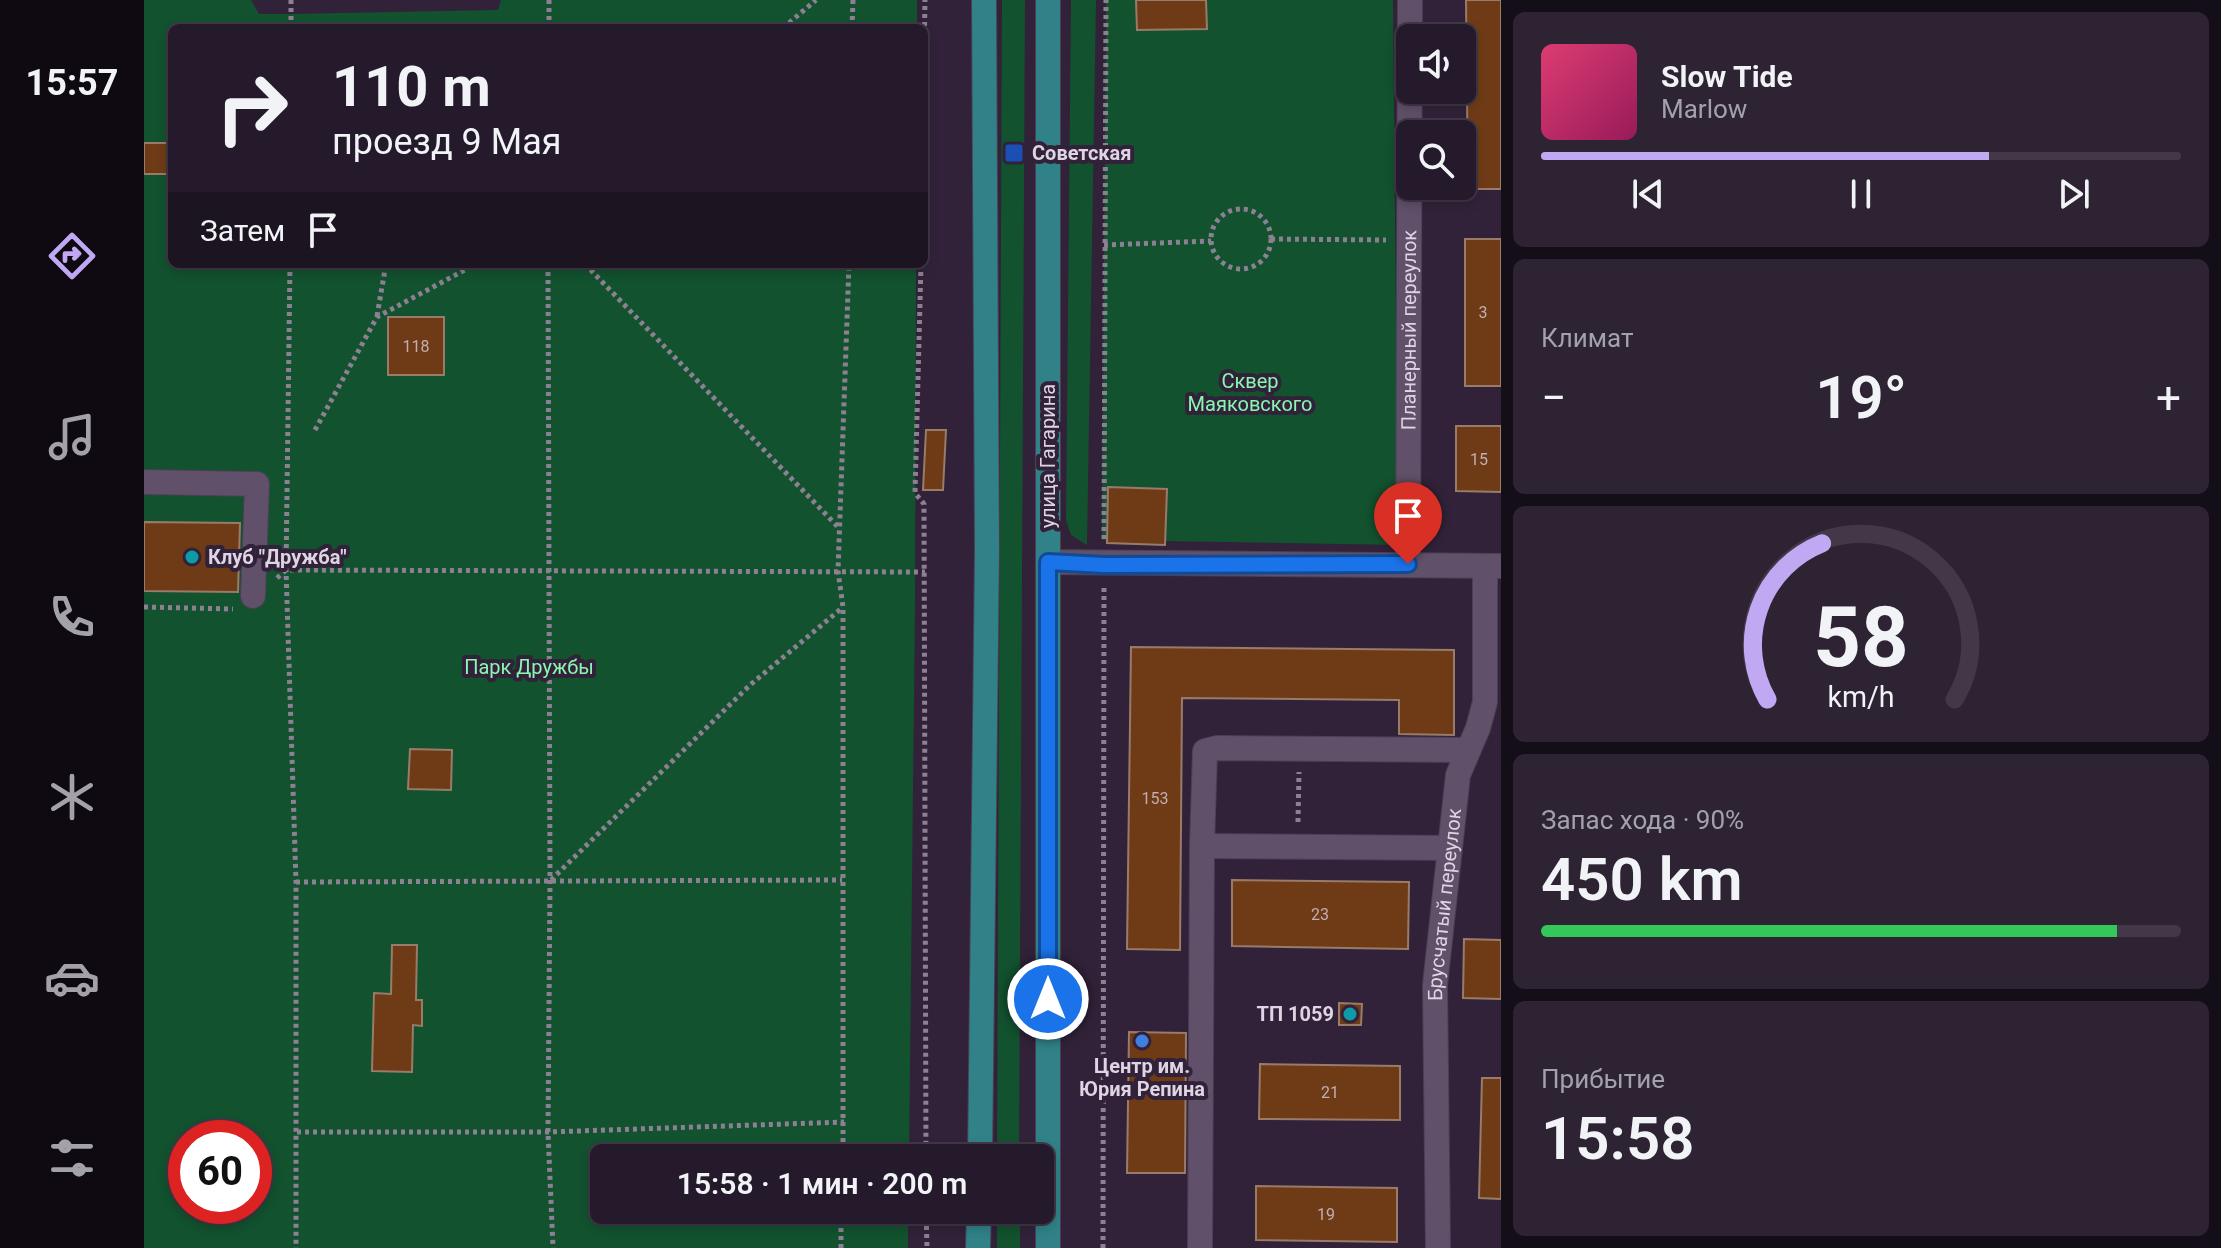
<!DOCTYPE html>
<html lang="ru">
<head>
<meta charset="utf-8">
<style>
	:root { --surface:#251a2b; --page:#2d2333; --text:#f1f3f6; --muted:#a3a1a9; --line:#423847; --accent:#c1a8f3 }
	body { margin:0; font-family:Roboto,sans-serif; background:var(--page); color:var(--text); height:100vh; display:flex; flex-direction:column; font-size:30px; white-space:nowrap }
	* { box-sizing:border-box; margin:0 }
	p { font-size:26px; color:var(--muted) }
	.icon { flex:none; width:44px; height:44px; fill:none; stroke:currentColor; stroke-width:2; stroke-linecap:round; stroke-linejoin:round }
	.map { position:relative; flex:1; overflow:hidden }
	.sheet { display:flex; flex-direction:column; gap:12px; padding:12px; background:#140e18; width:720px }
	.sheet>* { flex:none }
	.top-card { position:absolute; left:24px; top:24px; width:760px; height:244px; border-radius:12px; box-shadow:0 4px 12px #0003,0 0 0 2px var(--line); background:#251a2b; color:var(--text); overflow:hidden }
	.tools { position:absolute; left:1252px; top:24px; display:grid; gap:16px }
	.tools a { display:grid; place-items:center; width:80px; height:80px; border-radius:12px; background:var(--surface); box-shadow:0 4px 12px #0003,0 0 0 2px var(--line); font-size:40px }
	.speed { position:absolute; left:24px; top:1120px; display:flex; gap:16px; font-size:40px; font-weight:700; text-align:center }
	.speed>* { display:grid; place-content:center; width:104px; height:104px; border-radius:50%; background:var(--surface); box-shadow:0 4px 12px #0003,0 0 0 2px var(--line); line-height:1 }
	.speed .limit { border:12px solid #d22; background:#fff; color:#111 }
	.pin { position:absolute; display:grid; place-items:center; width:68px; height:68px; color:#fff; margin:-82px -34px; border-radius:50% 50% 50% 0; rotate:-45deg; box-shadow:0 0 8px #0007 }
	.pin .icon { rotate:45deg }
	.me { position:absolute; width:88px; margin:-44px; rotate:0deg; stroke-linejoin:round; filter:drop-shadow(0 0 6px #0008) }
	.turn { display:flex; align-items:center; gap:28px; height:168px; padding:0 32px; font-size:36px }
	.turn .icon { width:104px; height:104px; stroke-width:2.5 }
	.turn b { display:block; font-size:56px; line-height:68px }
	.then { display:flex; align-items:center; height:76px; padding:0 32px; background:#0003; gap:16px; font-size:30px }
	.big { font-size:60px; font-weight:600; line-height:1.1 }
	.sheet .widget { flex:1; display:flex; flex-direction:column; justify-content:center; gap:12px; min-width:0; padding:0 28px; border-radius:12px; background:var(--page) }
	.sheet .dial { align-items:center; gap:0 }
	.dial svg { height:208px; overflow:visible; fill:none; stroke:var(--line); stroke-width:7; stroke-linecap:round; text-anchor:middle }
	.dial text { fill:var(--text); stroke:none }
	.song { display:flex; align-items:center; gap:24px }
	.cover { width:96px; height:96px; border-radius:12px; background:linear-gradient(135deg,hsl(340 70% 55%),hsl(330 70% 35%)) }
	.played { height:8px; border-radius:4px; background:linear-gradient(90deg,var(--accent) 70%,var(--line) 70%) }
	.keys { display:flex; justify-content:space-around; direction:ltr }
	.heat { display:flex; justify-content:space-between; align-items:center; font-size:44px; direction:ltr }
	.charge { height:12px; border-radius:6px; background:linear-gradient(90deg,#34c759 90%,var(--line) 0) }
	.trip { position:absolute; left:446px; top:1144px; width:464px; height:80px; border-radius:12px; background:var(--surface); box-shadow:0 4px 12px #0003,0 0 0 2px var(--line); font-weight:600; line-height:80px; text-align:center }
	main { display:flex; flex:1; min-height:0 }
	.tabs { display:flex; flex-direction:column; width:144px; justify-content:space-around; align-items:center; background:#0f0a11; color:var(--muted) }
	.tabs .icon { width:56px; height:56px }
	.tabs .current { color:var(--accent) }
	.tabs b { font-size:36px; color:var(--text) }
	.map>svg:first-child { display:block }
	.green { fill:#12522f; fill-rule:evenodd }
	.building { fill:#6f3b16; stroke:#997b69; stroke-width:2 }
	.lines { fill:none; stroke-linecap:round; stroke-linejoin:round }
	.minor-casing { stroke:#4c3f53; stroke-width:26 }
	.major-casing { stroke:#4c3f53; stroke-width:26 }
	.path { stroke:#8d8093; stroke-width:5; stroke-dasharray:4 4; stroke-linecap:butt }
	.minor { stroke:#605069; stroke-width:24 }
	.major { stroke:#308288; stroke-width:24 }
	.route-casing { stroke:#114b97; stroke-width:20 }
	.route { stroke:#1a73e8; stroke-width:14 }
	.transit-dot { fill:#1a4fb4; stroke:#312239; stroke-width:3 }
	.culture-dot { fill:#0f9aa8; stroke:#312239; stroke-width:3 }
	.shop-dot { fill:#3f7fe0; stroke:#312239; stroke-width:3 }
	.labels { text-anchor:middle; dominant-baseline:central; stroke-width:8; stroke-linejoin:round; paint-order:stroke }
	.number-label { font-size:16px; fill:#c2aeb0 }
	.poi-label { font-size:20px; font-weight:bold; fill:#ded4e3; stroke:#312239; text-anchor:start }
	.street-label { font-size:20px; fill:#ded4e3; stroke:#312239 }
	.park-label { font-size:20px; fill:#89f6b1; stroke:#312239 }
</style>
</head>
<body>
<main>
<nav class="tabs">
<b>15:57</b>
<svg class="icon current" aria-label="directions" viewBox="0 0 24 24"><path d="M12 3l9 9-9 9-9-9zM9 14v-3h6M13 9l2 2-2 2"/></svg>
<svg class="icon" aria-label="music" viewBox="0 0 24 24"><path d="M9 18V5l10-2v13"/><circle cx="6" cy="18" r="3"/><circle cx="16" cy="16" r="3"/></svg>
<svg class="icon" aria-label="phone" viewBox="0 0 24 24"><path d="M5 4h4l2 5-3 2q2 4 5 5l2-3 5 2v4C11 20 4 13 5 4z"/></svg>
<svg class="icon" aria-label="climate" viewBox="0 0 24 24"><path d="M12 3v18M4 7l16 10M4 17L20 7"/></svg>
<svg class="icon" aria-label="car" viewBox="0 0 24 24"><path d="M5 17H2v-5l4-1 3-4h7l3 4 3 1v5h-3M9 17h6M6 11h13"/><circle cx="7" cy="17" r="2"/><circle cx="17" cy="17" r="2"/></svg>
<svg class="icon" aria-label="filters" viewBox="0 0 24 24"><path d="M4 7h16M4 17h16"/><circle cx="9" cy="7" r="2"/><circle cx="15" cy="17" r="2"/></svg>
</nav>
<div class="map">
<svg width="1357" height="1248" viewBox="0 0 1357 1248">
	<rect width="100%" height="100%" fill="#312239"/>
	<g class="green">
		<path d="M 0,0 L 107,0 L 115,14 L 145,14 L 354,10 L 357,0 L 773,0 L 773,28 L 28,28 L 28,264 L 772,264 L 771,607 L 765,1158 L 460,1158 L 460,1210 L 764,1210 L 764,1248 L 0,1248 ZM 42,1138 L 110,1138 L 110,1206 L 42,1206 Z"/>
		<path d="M 858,0 L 881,0 L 875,1158 L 853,1158 Z"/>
		<path d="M 927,0 L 952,0 L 943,545 L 927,535 L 922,520 Z"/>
		<path d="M 962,0 L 1249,0 L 1254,545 L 958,540 Z"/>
		<rect x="853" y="1210" width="23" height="38"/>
	</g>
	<g class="building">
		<path d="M 992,0 L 1062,0 L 1063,29 L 993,30 Z"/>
		<path d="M 1322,0 L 1357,0 L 1357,189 L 1324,189 Z"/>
		<rect x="0" y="143" width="23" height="31"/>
		<rect x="1321" y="239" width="36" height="147"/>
		<rect x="244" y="317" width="56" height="58"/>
		<path d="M 1312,426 L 1357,426 L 1357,492 L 1312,491 Z"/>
		<path d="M 782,430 L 802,430 L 799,490 L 779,490 Z"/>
		<path d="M 964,487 L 1023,489 L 1021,545 L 963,543 Z"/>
		<path d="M 0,522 L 96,523 L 94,592 L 0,591 Z"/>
		<path d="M 987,647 L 1310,650 L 1310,735 L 1255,734 L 1255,700 L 1038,698 L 1036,950 L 983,949 Z"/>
		<path d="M 266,749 L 308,750 L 307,790 L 264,789 Z"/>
		<path d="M 1088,880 L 1265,882 L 1264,949 L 1088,946 Z"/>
		<path d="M 1320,939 L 1357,940 L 1357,999 L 1319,998 Z"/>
		<path d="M 248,945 L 273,945 L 272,1000 L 278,1000 L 278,1026 L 269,1025 L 268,1072 L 228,1071 L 230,993 L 247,994 Z"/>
		<path d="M 1195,1003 L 1218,1004 L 1217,1025 L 1195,1025 Z"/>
		<path d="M 985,1032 L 1042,1033 L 1041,1173 L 983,1173 Z"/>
		<path d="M 1116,1064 L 1256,1066 L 1256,1120 L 1115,1119 Z"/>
		<path d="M 1338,1078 L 1357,1078 L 1357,1199 L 1335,1198 Z"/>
		<path d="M 1112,1186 L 1253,1188 L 1253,1242 L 1112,1240 Z"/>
	</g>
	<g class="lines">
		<g class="minor-casing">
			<g id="minor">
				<path d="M 0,482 L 113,484 L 109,596"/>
				<path d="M 904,562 L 1357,566"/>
				<path id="s1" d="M 1264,564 L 1266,0"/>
				<path d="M 1058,846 L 1306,848"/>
				<path d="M 1056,1248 L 1058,846 L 1061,751 L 1073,748 L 1323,750"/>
				<path id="s2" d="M 1294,1248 L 1291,985 L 1314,775 L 1334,728 L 1341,702 L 1341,566"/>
			</g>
		</g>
		<g class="major-casing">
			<g id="major">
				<path d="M 836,1158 L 843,551 L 840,0"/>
				<path d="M 834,1248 L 835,1210"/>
				<path d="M 904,1248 L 904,0"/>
			</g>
		</g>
		<g class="path">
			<path d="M 147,28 L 147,0"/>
			<path d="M 405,28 L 405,0"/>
			<path d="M 639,28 L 672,0"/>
			<path d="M 708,28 L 709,0"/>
			<path d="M 780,58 L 781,0"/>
			<circle cx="1097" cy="239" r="30"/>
			<path d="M 1127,239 L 1242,240"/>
			<path d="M 960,245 L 1067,241"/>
			<path d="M 146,264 L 142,570 L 152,882 L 152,1248"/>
			<path d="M 404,264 L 406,881 L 404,1132 L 409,1248"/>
			<path d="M 441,264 L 696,529"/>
			<path d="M 777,264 L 771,493 L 780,504 L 782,1158"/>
			<path d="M 233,316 L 242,264"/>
			<path d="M 171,430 L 233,317 L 332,264"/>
			<path d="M 960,539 L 962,0"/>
			<path d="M 133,578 L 142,570 L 781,572"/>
			<path d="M 0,607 L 89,609"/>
			<path d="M 1154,822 L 1155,772"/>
			<path d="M 407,880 L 606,685 L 698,608"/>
			<path d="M 152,882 L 698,880"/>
			<path d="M 153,1132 L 404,1132 L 700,1122"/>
			<path d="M 699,1158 L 699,607 L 694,571 L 705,264"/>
			<path d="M 782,1210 L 783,1248"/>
			<path d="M 697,1248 L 697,1210"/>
			<path d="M 959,1248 L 960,585"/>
		</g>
		<use href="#minor" class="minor"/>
		<use href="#major" class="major"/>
	</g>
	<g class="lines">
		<g class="route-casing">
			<path id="route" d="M 904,999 L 904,562 L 960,565 L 1264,564"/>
		</g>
		<use href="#route" class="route"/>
	</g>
	<rect class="transit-dot" x="860" y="143" width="20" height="20" rx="4"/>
	<g class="culture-dot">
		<circle cx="48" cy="557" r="8"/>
		<circle cx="1206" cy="1014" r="8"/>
	</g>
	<circle class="shop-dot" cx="998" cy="1041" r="8"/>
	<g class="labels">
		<g class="number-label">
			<text x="1339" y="312">3</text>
			<text x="272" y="346">118</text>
			<text x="1335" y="459">15</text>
			<text x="1011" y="798">153</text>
			<text x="1176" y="914">23</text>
			<text x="1186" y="1092">21</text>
			<text x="1182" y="1214">19</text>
		</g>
		<g class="poi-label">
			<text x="888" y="153">Советская</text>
			<text x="64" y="557">Клуб "Дружба"</text>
			<text x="1190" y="1014" text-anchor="end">ТП 1059</text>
			<text x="998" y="1066" text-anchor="middle">Центр им.<tspan x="998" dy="23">Юрия Репина</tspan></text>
		</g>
		<g class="street-label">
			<text stroke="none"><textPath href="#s1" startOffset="234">Планерный переулок</textPath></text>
			<text transform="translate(904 456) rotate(-90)">улица Гагарина</text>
			<text stroke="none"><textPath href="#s2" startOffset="344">Брусчатый переулок</textPath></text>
		</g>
		<g class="park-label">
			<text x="1106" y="381">Сквер<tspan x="1106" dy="23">Маяковского</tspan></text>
			<text x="385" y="667">Парк Дружбы</text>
		</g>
	</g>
</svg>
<div class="tools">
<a><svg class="icon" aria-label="sound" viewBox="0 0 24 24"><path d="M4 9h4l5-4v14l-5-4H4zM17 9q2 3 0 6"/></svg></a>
<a><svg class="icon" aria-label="search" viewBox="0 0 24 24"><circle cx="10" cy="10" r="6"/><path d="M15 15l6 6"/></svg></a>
</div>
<div class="speed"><div class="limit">60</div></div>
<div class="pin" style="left:1264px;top:564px;background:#d93025"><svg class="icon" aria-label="arrive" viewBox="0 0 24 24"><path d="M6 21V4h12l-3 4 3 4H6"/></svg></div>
<svg class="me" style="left:904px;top:999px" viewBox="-20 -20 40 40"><circle r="17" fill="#1a73e8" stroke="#fff" stroke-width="3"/><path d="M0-11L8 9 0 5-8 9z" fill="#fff"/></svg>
<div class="trip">15:58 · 1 мин · 200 m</div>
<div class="top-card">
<div class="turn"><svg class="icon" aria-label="right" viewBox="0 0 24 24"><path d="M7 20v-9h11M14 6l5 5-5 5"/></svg><div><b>110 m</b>проезд 9 Мая</div></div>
<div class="then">Затем<svg class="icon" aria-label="arrive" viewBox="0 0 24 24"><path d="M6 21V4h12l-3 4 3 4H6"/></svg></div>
</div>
</div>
<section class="sheet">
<div class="widget">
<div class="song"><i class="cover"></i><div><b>Slow Tide</b><p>Marlow</p></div></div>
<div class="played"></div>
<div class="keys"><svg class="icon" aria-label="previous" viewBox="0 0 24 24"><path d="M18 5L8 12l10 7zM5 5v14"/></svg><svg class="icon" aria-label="pause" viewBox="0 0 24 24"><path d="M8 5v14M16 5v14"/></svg><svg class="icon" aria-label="next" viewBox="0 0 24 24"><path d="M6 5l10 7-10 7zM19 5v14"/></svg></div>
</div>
<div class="widget"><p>Климат</p>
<div class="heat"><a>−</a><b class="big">19°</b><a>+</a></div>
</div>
<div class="widget dial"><svg viewBox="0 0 100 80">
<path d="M14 69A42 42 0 1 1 86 69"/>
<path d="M14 69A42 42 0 0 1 35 9" stroke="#c1a8f3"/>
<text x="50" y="56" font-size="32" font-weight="700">58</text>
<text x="50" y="72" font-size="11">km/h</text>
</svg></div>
<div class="widget"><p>Запас хода · 90%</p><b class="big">450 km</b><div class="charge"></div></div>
<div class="widget"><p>Прибытие</p><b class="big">15:58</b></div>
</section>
</main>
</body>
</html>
